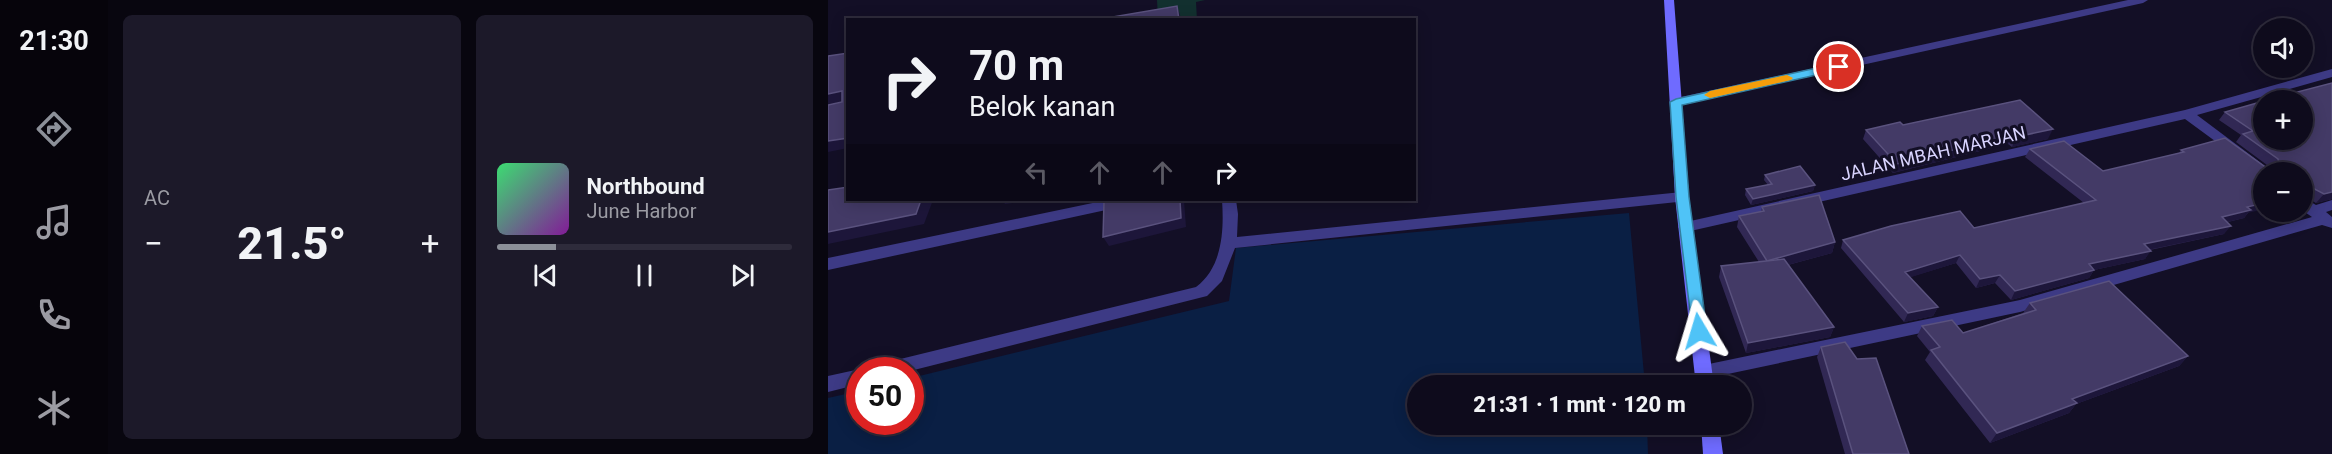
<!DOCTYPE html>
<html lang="id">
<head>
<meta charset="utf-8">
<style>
	:root { --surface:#0e0b1c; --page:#1c1929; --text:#f1f3f6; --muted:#9b9ba3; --line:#2e2b3b; --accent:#8c9099 }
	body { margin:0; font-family:Roboto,sans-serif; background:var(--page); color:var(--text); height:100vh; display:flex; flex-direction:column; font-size:22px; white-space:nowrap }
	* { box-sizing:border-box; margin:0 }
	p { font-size:20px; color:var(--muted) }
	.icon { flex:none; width:33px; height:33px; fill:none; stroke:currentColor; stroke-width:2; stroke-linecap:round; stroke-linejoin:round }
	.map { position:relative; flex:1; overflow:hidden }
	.sheet { display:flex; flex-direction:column; gap:15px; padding:15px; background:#08060f; width:720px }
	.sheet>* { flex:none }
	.guide { position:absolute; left:18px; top:18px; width:570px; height:183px; border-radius:0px; box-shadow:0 3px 15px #0003,0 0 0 2px var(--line); background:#0e0b1c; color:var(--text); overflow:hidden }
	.fabs { position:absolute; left:1425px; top:18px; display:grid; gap:12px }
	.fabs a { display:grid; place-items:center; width:60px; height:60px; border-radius:50%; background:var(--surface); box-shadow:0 3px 15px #0003,0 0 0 2px var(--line); font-size:30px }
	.speed { position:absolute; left:18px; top:357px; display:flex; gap:12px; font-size:30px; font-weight:700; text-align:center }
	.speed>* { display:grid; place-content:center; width:78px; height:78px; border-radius:50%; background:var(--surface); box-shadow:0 3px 15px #0003,0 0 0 2px var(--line); line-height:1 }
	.speed .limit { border:9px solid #d22; background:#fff; color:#111 }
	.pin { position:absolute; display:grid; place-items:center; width:51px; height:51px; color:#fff; margin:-26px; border:3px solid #fff; border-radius:50%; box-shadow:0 2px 6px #0007 }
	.me { position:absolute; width:66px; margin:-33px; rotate:353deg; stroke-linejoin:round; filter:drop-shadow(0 0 4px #0008) }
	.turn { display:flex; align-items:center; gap:21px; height:126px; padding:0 24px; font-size:27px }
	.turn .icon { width:78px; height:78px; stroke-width:2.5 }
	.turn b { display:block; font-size:42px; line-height:51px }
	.lanes { display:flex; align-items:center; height:57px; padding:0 24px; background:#0003; justify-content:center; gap:30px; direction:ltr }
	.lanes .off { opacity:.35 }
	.big { font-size:45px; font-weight:800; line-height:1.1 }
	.sheet .widget { flex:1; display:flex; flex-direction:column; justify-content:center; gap:9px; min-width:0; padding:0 21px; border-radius:9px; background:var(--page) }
	.song { display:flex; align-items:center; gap:18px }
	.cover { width:72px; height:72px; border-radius:9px; background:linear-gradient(135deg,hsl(140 70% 55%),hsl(290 70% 35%)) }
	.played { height:6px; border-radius:3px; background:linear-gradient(90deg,var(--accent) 20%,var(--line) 20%) }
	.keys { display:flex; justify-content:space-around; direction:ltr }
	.heat { display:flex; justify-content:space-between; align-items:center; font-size:33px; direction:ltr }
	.sheet .tiles { flex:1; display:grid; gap:15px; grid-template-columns:repeat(2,1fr) }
	.trip { position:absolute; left:579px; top:375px; width:345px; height:60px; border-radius:30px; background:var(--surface); box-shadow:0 3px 15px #0003,0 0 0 2px var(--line); font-weight:800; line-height:60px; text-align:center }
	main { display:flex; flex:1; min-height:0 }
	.tabs { display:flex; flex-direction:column; width:108px; justify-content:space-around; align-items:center; background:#06040b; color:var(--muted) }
	.tabs .icon { width:42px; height:42px }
	.tabs .on { color:var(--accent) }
	.tabs b { font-size:27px; color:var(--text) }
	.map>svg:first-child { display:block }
	.green { fill:#12302f }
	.water { fill:#0a1f44 }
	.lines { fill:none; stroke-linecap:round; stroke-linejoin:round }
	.minor { fill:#3d3a85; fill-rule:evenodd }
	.secondary { fill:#6f6bff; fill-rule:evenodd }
	.wall { fill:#312854 }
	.shaded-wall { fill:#1d163a }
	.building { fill:#433a66; stroke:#5a527e; stroke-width:1.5 }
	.route { fill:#4fc3f7; stroke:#337fa1; stroke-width:1.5 }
	.slow { fill:#f59e0b }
	.labels { text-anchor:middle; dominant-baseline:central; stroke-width:6; stroke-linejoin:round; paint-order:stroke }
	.street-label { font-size:18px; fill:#d9d4ff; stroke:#130f26 }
</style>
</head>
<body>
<main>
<nav class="tabs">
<b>21:30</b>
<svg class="icon on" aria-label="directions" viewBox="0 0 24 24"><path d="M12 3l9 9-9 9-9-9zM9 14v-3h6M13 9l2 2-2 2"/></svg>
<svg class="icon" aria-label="music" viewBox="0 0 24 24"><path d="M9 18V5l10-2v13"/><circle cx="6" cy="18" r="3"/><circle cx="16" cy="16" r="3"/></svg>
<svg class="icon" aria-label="phone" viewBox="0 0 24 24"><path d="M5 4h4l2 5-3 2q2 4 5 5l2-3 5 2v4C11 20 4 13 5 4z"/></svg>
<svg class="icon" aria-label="climate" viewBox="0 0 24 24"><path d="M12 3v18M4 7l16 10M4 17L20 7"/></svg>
</nav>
<section class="sheet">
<div class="tiles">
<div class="widget"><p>AC</p>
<div class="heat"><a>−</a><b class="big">21.5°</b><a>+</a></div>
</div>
<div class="widget">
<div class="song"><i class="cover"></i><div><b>Northbound</b><p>June Harbor</p></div></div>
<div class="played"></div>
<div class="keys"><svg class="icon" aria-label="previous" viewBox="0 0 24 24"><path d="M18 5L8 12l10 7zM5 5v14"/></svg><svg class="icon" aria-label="pause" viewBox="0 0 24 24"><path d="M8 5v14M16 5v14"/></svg><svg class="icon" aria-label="next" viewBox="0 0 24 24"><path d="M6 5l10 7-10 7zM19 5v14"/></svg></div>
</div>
</div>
</section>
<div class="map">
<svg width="1504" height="454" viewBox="0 0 1504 454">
	<rect width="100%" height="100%" fill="#130f26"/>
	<path class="green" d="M 329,0 L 377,0 L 368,2 L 369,20 L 330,19 Z"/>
	<path class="water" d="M 801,213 L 817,385 L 590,386 L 590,424 L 819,425 L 820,454 L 0,454 L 0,398 L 31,391 L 32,422 L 82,422 L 83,378 L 401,301 L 408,248 Z"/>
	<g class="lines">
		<g class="minor">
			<path d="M 1300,0 L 1320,0 L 1315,3 L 848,106 L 842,102 L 848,98 Z"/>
			<path d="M 1504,69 L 1504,77 L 1369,115 L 1441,169 L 1443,172 L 1436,172 L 1436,177 L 1357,119 L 858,232 L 853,231 L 850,227 L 853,223 L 858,222 L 1357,110 Z"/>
			<path d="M 854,192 L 859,193 L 861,197 L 859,201 L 407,248 L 394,281 L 379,296 L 82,371 L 47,370 L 50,365 L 56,363 L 368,287 C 395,267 396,229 394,200 L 408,200 L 410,214 L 409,237 Z"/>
			<path d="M 1474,197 L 1488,205 L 1504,200 L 1504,210 L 1498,212 L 1504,217 L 1504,228 L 1494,225 L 1192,312 L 876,379 L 870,377 L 867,372 L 870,367 L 876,365 L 1192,300 L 1484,217 L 1474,210 Z"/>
			<path d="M 279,200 L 308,200 L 301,205 L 0,270 L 0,258 Z"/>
			<path d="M 32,369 L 38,370 L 32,370 L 32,384 L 0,392 L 0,376 Z"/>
		</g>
		<g class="secondary">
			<path d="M 836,0 L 846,0 L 861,197 L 886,386 L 868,386 L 847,197 Z"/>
			<path d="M 873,424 L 891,424 L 895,454 L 875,454 Z"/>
		</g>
	</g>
	<g class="wall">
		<path d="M 1504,83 L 1504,199 L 1488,203 L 1476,196 L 1474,197 L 1474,172 L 1420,213 L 1416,218 L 1400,222 L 1396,234 L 1322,250 L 1317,259 L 1266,270 L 1261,278 L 1183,300 L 1167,283 L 1148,288 L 1128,263 L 1082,277 L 1110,307 L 1105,316 L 1076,322 L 1013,248 L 1015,240 L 1146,228 L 1256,203 L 1197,157 L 1202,149 L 1275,171 L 1351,153 L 1353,150 L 1442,170 L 1443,168 L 1408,142 L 1413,135 L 1391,120 L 1397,112 Z"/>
		<path d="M 1192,100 L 1220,139 L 1184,147 L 1180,144 L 1065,173 L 1035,139 L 1038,130 L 1075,125 Z"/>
		<path d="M 937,175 L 987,185 L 985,191 L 923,205 L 917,195 L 918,189 L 940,185 L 936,180 Z"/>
		<path d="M 934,207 L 1007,242 L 1004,253 L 960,265 L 1006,327 L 1002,337 L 918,353 L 891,277 L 893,266 L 931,262 L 909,227 L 911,216 L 933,212 Z"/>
		<path d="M 1202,303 L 1360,356 L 1351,366 L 1248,404 L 1241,413 L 1162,443 L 1097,360 L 1102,352 L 1089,336 L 1094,326 L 1135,333 L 1195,313 Z"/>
		<path d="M 993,347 L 1081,454 L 1017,454 L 989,357 Z"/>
	</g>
	<g class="shaded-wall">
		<path d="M 349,6 L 352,15 L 353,20 L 351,20 Z"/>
		<path d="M 14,91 L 20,101 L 0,104 L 0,94 Z"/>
		<path d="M 1225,129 L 1220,139 L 1184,147 L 1188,137 Z"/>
		<path d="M 1185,135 L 1180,144 L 1065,173 L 1069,164 Z"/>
		<path d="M 20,138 L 20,148 L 0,152 L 0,141 Z"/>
		<path d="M 987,185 L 985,191 L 923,205 L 925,199 Z"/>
		<path d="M 1504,192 L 1504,199 L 1488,203 L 1496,194 Z"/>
		<path d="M 93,200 L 105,200 L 96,224 L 0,244 L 0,232 Z"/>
		<path d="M 174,200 L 206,200 L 177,204 Z"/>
		<path d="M 352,200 L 356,200 L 358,227 L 281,246 L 275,237 Z"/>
		<path d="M 1436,203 L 1436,209 L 1420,213 L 1416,218 L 1387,225 L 1394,217 L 1419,207 Z"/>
		<path d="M 1403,226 L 1396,234 L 1310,252 L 1316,244 Z"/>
		<path d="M 1007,242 L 1004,253 L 937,271 L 939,261 Z"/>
		<path d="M 1323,251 L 1317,259 L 1266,270 L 1261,278 L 1183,300 L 1187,291 L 1261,264 Z"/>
		<path d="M 1132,255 L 1128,263 L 1074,280 L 1077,272 Z"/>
		<path d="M 1172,275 L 1167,283 L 1148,288 L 1152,279 Z"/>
		<path d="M 1110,307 L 1105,316 L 1076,322 L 1080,313 Z"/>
		<path d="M 1006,327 L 1002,337 L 918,353 L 920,343 Z"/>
		<path d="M 1360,356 L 1351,366 L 1248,404 L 1241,413 L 1162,443 L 1169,433 L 1244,399 Z"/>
	</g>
	<g class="building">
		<path d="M 349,6 L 351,20 L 267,20 Z"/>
		<path d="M 20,53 L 20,138 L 0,141 L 0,105 L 14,102 L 14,91 L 0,94 L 0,56 Z"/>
		<path d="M 1504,83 L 1504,192 L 1496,194 L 1481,186 L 1479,192 L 1474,193 L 1474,172 L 1436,172 L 1436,203 L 1419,207 L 1423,210 L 1394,217 L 1403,226 L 1316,244 L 1323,251 L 1261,264 L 1266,270 L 1187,291 L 1172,275 L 1152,279 L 1132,255 L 1077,272 L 1110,307 L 1080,313 L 1015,240 L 1063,226 L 1132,211 L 1146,228 L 1268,200 L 1202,149 L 1236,141 L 1275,171 L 1356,152 L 1353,150 L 1397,138 L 1443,171 L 1445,166 L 1451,165 L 1450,159 L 1415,134 L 1425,131 L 1397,112 L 1436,101 L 1436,140 L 1474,140 L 1474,100 L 1439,100 Z"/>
		<path d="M 1192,100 L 1225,129 L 1188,137 L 1185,135 L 1069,164 L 1038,130 L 1072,122 L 1075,125 Z"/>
		<path d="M 972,166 L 987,185 L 925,199 L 918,189 L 944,184 L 937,175 Z"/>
		<path d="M 20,187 L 20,200 L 93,200 L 88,214 L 0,232 L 0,190 Z"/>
		<path d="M 991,195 L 1007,242 L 939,261 L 911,216 L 936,211 L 934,207 Z"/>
		<path d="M 289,200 L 352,200 L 353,218 L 275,237 L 276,202 Z"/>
		<path d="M 956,259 L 1006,327 L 920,343 L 893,266 Z"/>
		<path d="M 1281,281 L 1360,356 L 1244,399 L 1249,403 L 1169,433 L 1103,350 L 1112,347 L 1094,326 L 1124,320 L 1135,333 L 1208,310 L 1202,303 Z"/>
		<path d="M 1017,342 L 1029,359 L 1048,358 L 1081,454 L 1025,454 L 993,347 Z"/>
	</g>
	<path class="route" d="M 1011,63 L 1017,67 L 1015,69 L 854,105 L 861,197 L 879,331 L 876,335 L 871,337 L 865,335 L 848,197 L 842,102 L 848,99 Z"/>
	<path class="slow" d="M 959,75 L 965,78 L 963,80 L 882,98 L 876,95 L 882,91 Z"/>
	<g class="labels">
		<g class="street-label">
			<text transform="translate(1105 153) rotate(-13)">JALAN MBAH MARJAN</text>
		</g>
	</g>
</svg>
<div class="fabs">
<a><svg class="icon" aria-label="sound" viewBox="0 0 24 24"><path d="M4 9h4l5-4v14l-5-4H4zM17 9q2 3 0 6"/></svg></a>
<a>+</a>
<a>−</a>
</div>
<div class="speed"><div class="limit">50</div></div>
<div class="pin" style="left:1011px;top:67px;background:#d93025"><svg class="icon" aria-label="arrive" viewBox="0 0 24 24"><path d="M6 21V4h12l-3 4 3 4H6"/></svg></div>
<svg class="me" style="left:871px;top:331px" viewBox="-20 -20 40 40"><path d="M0-17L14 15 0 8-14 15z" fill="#4fc3f7" stroke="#fff" stroke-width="4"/></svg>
<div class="trip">21:31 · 1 mnt · 120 m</div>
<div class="guide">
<div class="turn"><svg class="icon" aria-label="right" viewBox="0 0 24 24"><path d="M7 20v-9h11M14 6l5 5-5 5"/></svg><div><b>70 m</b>Belok kanan</div></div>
<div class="lanes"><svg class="icon off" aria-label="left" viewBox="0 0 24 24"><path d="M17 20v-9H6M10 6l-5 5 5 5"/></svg><svg class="icon off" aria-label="ahead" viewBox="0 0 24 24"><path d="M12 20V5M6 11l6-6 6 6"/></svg><svg class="icon off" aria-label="ahead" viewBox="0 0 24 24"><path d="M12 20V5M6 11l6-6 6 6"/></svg><svg class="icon" aria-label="right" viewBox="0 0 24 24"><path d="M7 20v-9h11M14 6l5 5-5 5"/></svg></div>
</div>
</div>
</main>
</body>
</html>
